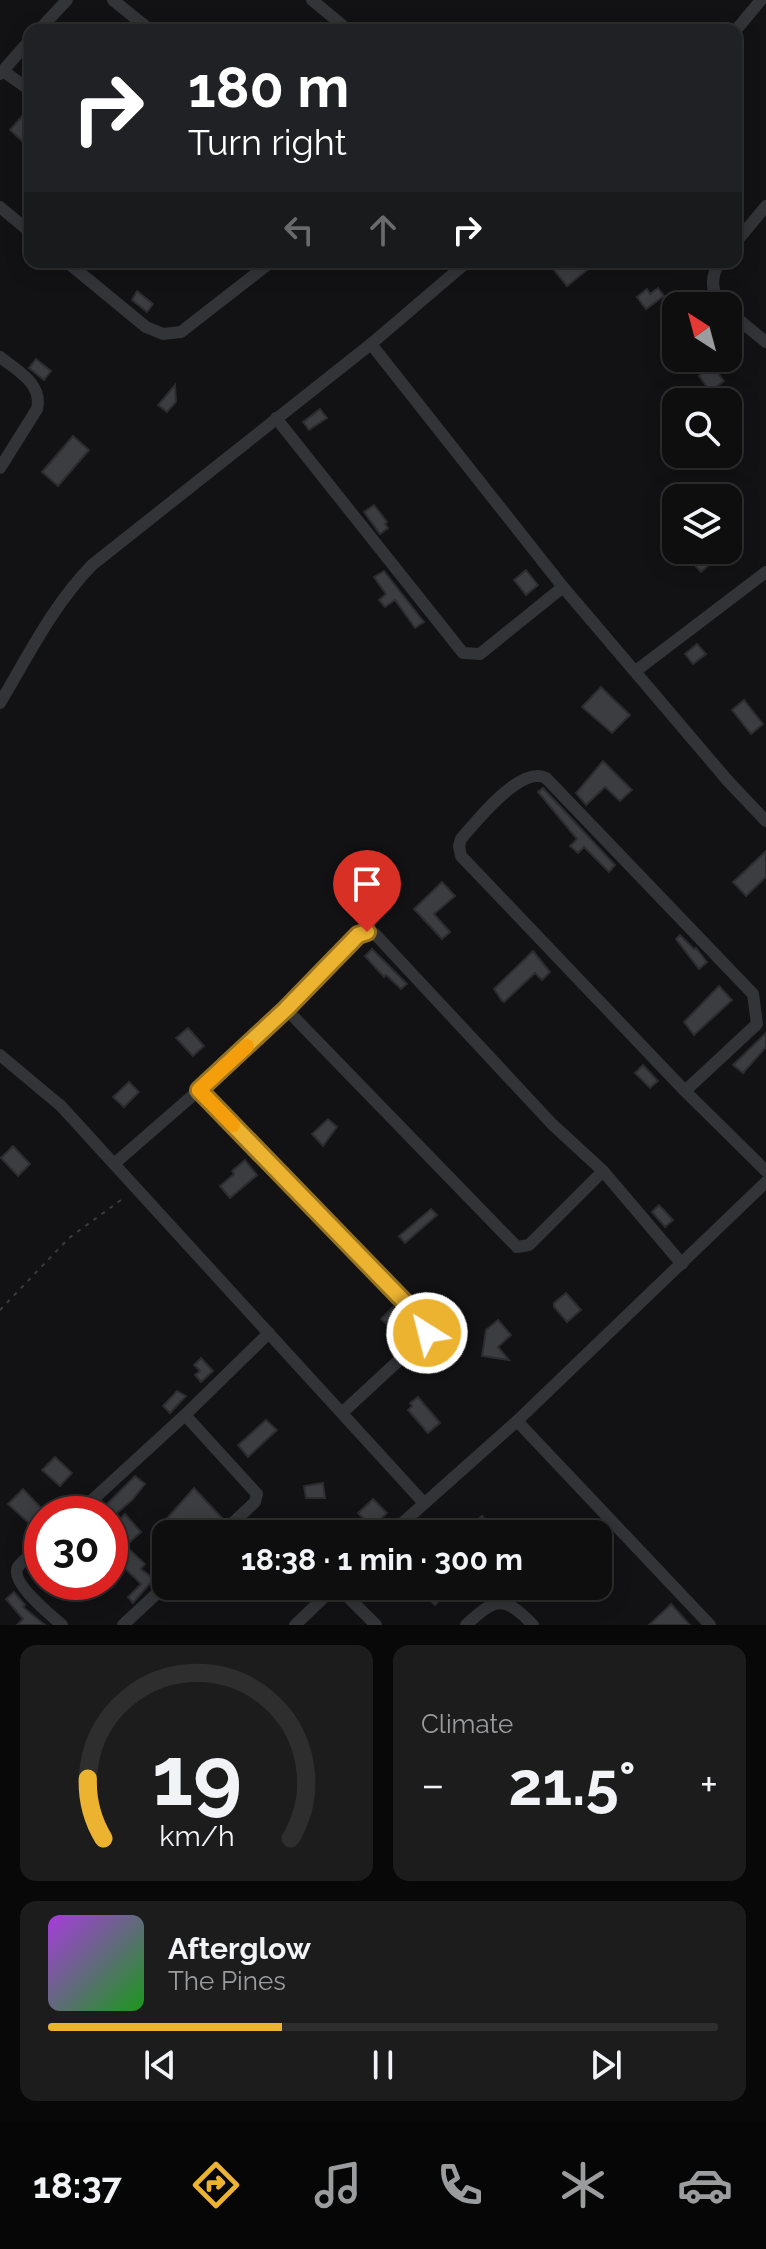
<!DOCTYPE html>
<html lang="en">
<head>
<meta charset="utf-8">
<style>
	:root { --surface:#0e0e0f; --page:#1c1c1d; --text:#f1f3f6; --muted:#9b9c9e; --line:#2e2e2f; --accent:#ecb331 }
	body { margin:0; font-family:Raleway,sans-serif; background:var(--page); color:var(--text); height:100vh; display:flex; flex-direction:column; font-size:30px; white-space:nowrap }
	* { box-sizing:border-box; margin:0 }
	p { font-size:26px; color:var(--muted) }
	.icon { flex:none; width:44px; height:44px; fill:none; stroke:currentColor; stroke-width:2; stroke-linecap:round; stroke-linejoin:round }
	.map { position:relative; height:1625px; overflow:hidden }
	.details { display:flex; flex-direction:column; gap:20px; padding:20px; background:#080808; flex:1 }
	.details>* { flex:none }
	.hud { position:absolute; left:24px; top:24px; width:718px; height:244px; border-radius:16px; box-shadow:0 4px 20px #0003,0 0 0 2px var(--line); background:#202124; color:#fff; overflow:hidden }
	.needle { width:52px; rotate:324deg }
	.controls { position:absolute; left:662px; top:292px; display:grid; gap:16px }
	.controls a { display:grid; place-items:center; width:80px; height:80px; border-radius:16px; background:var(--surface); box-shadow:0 4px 20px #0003,0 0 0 2px var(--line); font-size:40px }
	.speed { position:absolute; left:24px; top:1496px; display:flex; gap:16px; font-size:40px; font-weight:700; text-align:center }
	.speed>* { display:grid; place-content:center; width:104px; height:104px; border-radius:50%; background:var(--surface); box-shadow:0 4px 20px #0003,0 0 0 2px var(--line); line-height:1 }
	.speed .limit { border:12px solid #d22; background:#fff; color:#111 }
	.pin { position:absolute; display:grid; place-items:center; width:68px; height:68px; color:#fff; margin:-82px -34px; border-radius:50% 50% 50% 0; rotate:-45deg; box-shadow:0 0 8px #0007 }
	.pin .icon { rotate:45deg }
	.me { position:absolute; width:88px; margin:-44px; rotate:324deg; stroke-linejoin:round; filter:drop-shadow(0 0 6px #0008) }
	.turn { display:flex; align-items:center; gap:28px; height:168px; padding:0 32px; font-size:36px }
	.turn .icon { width:104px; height:104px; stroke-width:2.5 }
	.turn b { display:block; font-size:56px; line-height:68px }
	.lanes { display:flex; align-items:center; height:76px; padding:0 32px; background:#0003; justify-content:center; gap:40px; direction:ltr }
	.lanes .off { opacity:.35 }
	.big { font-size:60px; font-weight:700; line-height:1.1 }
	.details .widget { flex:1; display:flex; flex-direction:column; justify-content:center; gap:12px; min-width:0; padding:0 28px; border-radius:16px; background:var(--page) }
	.details .dial { align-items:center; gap:0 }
	.dial svg { height:208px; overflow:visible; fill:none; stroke:var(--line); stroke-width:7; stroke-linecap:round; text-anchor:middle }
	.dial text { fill:var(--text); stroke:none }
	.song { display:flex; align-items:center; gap:24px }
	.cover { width:96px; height:96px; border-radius:12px; background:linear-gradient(135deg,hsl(280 70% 55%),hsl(120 70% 35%)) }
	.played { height:8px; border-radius:4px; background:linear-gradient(90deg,var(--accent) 35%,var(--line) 35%) }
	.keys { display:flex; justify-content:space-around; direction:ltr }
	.heat { display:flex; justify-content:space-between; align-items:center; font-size:44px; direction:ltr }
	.details .tiles { flex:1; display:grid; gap:20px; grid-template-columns:1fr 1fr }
	.widget:last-child { grid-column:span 2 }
	.trip { position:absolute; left:152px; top:1520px; width:460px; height:80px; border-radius:16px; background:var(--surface); box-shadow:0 4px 20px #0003,0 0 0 2px var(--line); font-weight:700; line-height:80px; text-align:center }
	.menu { display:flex; height:128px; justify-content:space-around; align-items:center; background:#060606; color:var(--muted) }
	.menu .icon { width:56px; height:56px }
	.menu .selected { color:var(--accent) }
	.menu b { font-size:36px; color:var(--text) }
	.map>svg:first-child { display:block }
	.building { fill:#3c3d41; stroke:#2c2c30; stroke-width:2 }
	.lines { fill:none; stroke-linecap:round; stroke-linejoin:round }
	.path { stroke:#393b3f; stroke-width:2; stroke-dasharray:4 6; stroke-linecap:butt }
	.minor { stroke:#333438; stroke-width:12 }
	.route-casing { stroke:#997420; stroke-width:20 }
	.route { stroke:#ecb331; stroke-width:14 }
	.slow { stroke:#f59e0b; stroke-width:14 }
</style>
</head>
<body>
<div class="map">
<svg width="766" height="1625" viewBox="0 0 766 1625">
	<rect width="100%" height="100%" fill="#121214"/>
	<g class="building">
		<path d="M 30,107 L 30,132 L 22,141 L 10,130 Z"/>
		<path d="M 564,262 L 597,262 L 567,286 L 554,270 Z"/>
		<path d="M 658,288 L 664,296 L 646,309 L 637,297 L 647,289 L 650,294 Z"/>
		<path d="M 137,291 L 153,304 L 147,312 L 132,300 Z"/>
		<path d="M 36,359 L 51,371 L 44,380 L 29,368 Z"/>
		<path d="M 712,366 L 724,381 L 710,391 L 699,376 Z"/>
		<path d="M 175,385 L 176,402 L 167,412 L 158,405 Z"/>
		<path d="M 320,409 L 327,418 L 309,430 L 303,422 Z"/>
		<path d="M 73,436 L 89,450 L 58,486 L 42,472 Z"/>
		<path d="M 374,505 L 387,522 L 385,524 L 388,528 L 380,534 L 364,512 Z"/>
		<path d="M 681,550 L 694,550 L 708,566 L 701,572 Z"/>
		<path d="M 526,570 L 538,585 L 526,595 L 514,580 Z"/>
		<path d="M 384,571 L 424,622 L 415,628 L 395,600 L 385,607 L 379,600 L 386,594 L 374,577 Z"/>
		<path d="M 697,644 L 706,654 L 693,664 L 685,654 Z"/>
		<path d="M 601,687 L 630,715 L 612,733 L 582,707 Z"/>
		<path d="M 744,700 L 763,724 L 751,734 L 732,710 Z"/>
		<path d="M 603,761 L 632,790 L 620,801 L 605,787 L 586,805 L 576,793 Z"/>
		<path d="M 543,788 L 615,865 L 609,872 L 584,847 L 578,853 L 570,846 L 577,839 L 538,792 Z"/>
		<path d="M 766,851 L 766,877 L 746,896 L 733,882 Z"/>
		<path d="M 442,882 L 455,896 L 434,914 L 450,932 L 442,939 L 414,909 Z"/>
		<path d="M 680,935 L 694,949 L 696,948 L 707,962 L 699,969 L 676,939 Z"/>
		<path d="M 372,949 L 407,984 L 401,989 L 386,975 L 384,977 L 365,956 Z"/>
		<path d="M 533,951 L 550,972 L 542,980 L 535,973 L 504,1002 L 502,1001 L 494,989 Z"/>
		<path d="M 719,986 L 732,1000 L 694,1035 L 684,1022 Z"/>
		<path d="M 188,1028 L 204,1046 L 193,1056 L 176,1038 Z"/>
		<path d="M 766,1033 L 766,1047 L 743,1073 L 733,1065 Z"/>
		<path d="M 643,1065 L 658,1081 L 650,1088 L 635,1073 Z"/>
		<path d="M 129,1082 L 139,1092 L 124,1107 L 113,1097 Z"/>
		<path d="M 328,1119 L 337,1127 L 323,1146 L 312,1134 Z"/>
		<path d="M 13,1146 L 30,1164 L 18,1176 L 1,1158 Z"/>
		<path d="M 245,1160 L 257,1175 L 230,1198 L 220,1186 L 234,1174 L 232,1171 Z"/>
		<path d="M 659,1205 L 673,1220 L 665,1227 L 652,1212 Z"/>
		<path d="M 431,1209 L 437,1215 L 405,1243 L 399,1236 Z"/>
		<path d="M 566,1293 L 581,1310 L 567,1322 L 554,1307 L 554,1303 Z"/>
		<path d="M 393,1307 L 409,1325 L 398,1335 L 381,1319 Z"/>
		<path d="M 498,1320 L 511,1335 L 498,1347 L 509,1360 L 482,1356 L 486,1330 Z"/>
		<path d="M 201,1358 L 213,1371 L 201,1382 L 195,1375 L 200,1371 L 194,1365 Z"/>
		<path d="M 177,1391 L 186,1396 L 170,1413 L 163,1406 Z"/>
		<path d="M 418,1397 L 440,1423 L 428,1433 L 408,1410 L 412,1406 L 410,1403 Z"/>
		<path d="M 266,1420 L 277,1430 L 248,1457 L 238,1445 Z"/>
		<path d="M 55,1457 L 72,1473 L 60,1486 L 42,1470 Z"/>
		<path d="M 135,1476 L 145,1484 L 133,1499 L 116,1514 L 97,1514 Z"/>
		<path d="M 323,1483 L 325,1498 L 306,1498 L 304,1486 Z"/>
		<path d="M 194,1488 L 223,1519 L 208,1534 L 166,1534 L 166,1546 L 156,1534 L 153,1534 Z"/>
		<path d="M 23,1489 L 42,1509 L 42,1535 L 8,1504 Z"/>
		<path d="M 373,1499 L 387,1513 L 372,1527 L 358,1513 Z"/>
		<path d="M 125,1514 L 141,1532 L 130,1542 L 114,1525 Z"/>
		<path d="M 482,1516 L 489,1524 L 477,1534 L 462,1534 Z"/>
		<path d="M 129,1549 L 145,1564 L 141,1569 L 154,1579 L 133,1603 L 128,1597 L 141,1584 L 117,1561 Z"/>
		<path d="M 436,1586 L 452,1586 L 435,1605 L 426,1596 Z"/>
		<path d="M 14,1592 L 25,1605 L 23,1607 L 45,1625 L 17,1625 L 23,1619 L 6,1599 Z"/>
		<path d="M 671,1604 L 690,1625 L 649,1625 L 667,1608 Z"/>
	</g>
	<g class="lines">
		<path class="path" d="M 0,1310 L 69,1238 L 125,1197"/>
		<g class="minor">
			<path d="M 113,0 L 150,30"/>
			<path d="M 312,0 L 348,30"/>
			<path d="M 39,30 L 67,0"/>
			<path d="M 736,30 L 761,0"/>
			<path d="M 3,71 L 30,90"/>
			<path d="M 0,74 L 30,40"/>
			<path d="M 0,207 L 30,232"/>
			<path d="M 736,242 L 766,206"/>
			<path d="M 67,262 L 146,327 L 163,334 L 181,332 L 271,262"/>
			<path d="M 720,262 C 710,277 711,292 722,306"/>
			<path d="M 728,311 L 766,342"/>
			<path d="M 371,344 L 563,587 L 728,781 L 766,821"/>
			<path d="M 0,357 C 18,371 43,384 37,409 L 0,468"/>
			<path d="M 276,418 L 463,653 L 480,654 L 563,587"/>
			<path d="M 637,670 L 766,572"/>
			<path d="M 0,703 C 28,656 53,605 92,565 L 371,344 L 467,262"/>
			<path d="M 286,1009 L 517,1247 L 529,1245 L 603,1171"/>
			<path d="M 0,1055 L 61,1106 L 423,1502"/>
			<path d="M 199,1090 L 426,1328 L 423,1338 L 343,1412"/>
			<path d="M 685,1091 L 757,1024 L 753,994 L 546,778 C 521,765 477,820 461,839 L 459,846 L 461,856 L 685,1091 L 766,1171"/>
			<path d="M 114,1164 L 199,1090 L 286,1009 L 358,935 L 367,932 L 375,934 L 552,1124 L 603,1171 L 682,1264"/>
			<path d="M 185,1415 L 257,1494 L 255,1502 L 221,1534"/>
			<path d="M 517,1421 L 710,1625"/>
			<path d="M 77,1514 L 185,1415 L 269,1333"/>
			<path d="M 390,1534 L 517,1421 L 766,1182"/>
			<path d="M 42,1546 C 35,1552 23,1559 18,1567 C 9,1582 51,1615 62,1625"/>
			<path d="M 337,1586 L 376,1625"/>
			<path d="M 123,1625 L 166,1585"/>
			<path d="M 295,1625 L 336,1586"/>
			<path d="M 466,1625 C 496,1597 504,1595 533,1625"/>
		</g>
	</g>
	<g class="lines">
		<g class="route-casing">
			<path id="route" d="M 367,932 L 358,935 L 286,1009 L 199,1090 L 423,1321 L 427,1333"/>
		</g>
		<use href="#route" class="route"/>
		<path class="slow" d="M 233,1125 L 199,1090 L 247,1046"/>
	</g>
</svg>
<div class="controls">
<a><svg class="needle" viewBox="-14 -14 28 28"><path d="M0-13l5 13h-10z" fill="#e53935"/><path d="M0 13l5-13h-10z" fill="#9b9c9e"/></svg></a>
<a><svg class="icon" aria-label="search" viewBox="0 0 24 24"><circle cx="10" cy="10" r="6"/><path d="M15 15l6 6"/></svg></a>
<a><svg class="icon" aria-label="layers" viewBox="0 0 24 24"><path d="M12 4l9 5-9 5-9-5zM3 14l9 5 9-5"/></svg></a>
</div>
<div class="speed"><div class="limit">30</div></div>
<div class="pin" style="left:367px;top:932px;background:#d93025"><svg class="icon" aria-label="arrive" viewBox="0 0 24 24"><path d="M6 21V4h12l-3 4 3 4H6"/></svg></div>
<svg class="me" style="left:427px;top:1333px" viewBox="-20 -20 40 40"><circle r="17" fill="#ecb331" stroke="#fff" stroke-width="3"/><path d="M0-11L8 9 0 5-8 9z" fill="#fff"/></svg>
<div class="trip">18:38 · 1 min · 300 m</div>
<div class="hud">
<div class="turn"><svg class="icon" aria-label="right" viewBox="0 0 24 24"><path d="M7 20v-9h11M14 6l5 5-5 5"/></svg><div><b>180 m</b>Turn right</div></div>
<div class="lanes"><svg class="icon off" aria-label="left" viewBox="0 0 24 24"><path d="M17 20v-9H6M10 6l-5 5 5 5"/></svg><svg class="icon off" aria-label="ahead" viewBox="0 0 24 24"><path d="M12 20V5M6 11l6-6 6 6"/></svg><svg class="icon" aria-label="right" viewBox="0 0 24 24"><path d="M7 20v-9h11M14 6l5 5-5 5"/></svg></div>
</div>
</div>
<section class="details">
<div class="tiles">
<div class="widget dial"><svg viewBox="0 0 100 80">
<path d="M14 69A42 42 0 1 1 86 69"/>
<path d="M14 69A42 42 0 0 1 8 46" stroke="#ecb331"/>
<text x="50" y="56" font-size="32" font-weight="700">19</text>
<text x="50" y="72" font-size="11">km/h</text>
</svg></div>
<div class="widget"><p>Climate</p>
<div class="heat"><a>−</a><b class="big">21.5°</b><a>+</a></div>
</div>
<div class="widget">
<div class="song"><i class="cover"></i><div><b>Afterglow</b><p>The Pines</p></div></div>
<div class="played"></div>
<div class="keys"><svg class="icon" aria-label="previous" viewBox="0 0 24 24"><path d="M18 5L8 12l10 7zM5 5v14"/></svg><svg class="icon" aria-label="pause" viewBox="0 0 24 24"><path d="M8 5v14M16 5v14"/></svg><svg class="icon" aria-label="next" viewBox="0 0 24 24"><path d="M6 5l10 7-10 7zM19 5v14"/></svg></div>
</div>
</div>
</section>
<nav class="menu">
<b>18:37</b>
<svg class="icon selected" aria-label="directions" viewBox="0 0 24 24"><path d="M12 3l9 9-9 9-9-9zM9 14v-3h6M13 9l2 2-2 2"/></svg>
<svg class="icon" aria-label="music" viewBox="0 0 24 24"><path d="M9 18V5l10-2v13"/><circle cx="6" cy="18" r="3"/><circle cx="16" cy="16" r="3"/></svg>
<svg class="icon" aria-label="phone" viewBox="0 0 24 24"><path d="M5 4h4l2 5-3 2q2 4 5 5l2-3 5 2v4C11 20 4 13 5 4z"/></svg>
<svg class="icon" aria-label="climate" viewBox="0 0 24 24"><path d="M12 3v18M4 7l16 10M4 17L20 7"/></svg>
<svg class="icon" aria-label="car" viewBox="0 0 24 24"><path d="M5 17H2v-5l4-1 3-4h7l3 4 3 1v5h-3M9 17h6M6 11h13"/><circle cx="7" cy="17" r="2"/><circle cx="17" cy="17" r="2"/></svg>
</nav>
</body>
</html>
